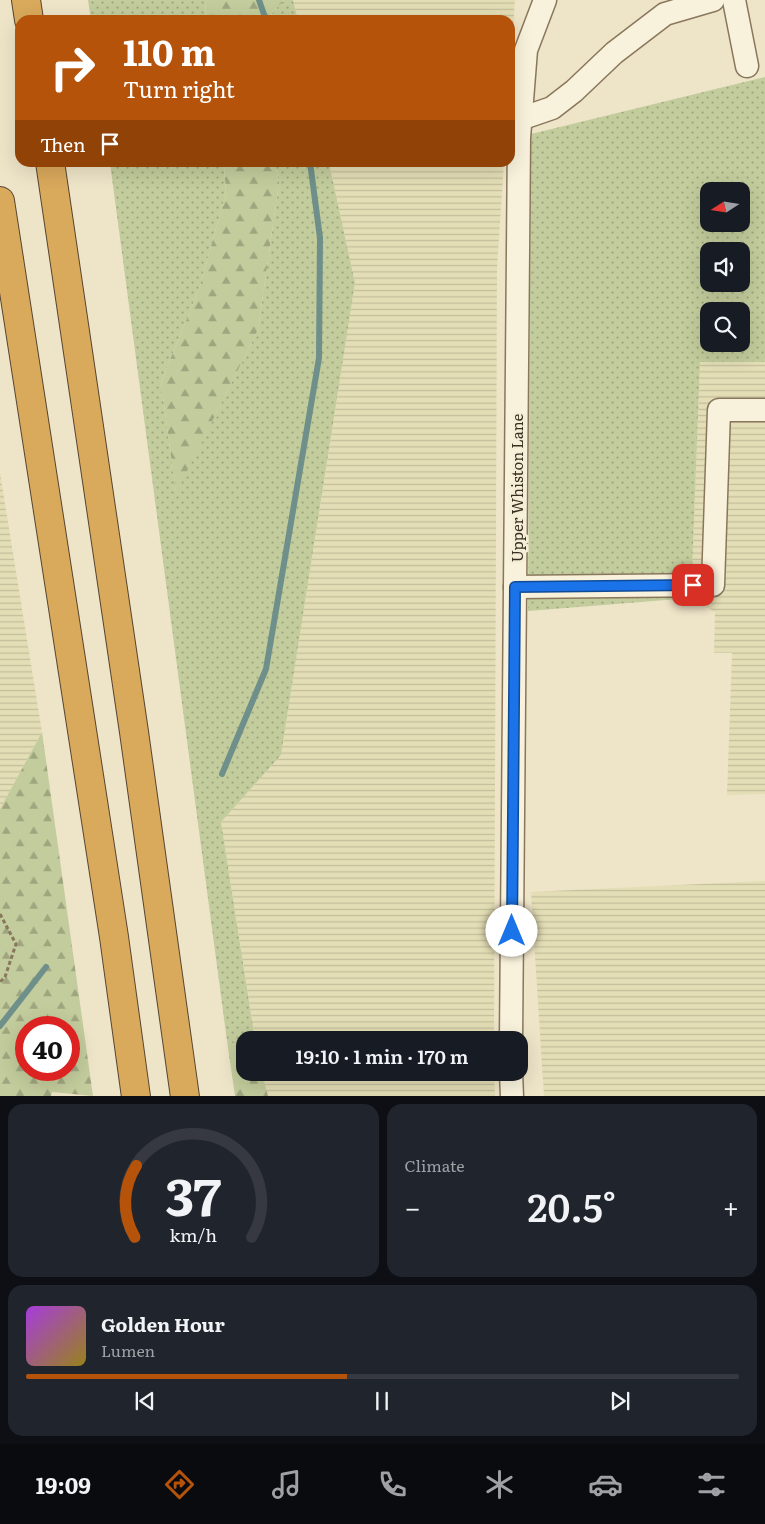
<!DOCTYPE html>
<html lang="en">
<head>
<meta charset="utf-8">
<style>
	:root { --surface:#171b24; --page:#20242c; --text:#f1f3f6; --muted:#9ea1a6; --line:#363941; --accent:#b45309 }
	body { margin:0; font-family:Literata,serif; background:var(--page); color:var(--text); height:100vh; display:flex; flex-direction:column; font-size:19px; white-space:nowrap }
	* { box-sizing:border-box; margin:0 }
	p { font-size:16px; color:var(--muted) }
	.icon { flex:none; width:28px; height:28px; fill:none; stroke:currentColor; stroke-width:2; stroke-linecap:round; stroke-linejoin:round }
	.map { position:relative; height:1096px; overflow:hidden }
	.details { display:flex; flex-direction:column; gap:8px; padding:8px; background:#0d0f14; flex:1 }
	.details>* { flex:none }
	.hud { position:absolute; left:15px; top:15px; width:500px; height:152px; border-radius:15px; box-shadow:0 5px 20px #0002; background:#b45309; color:#fff; overflow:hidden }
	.needle { width:32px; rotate:258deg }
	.fabs { position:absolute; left:700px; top:182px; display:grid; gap:10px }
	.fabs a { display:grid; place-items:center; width:50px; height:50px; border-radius:10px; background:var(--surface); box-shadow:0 5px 20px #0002; font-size:25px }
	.speed { position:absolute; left:15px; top:1016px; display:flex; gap:10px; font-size:25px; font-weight:700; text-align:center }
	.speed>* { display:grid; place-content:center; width:65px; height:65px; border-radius:50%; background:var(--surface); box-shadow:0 5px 20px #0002; line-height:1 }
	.speed .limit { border:8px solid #d22; background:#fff; color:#111 }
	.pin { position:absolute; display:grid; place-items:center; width:42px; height:42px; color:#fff; margin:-21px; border-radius:10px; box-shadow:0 2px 8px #0006 }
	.me { position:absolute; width:55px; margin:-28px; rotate:0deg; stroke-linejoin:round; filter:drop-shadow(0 0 4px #0008) }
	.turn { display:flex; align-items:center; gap:18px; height:105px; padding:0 25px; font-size:22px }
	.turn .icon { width:65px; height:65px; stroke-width:2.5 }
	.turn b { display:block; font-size:35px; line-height:42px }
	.then { display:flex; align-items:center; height:48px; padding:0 25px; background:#0003; gap:10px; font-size:19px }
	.big { font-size:38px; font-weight:600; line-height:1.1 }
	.details .tile { flex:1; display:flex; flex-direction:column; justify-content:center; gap:8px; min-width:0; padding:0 18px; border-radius:15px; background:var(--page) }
	.details .dial { align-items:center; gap:0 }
	.dial svg { height:130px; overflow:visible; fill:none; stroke:var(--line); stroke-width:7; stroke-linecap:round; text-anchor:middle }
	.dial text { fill:var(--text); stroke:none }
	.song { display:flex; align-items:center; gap:15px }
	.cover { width:60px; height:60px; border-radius:8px; background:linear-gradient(135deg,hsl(280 70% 55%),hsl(50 70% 35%)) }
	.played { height:5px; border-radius:2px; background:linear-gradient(90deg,var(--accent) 45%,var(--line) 45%) }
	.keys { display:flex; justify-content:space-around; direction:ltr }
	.heat { display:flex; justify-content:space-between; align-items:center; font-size:28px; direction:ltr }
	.details .tiles { flex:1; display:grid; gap:8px; grid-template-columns:1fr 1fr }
	.tile:last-child { grid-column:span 2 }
	.trip { position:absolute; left:236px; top:1031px; width:292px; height:50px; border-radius:15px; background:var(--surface); box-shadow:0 5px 20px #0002; font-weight:600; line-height:50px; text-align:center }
	.tab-bar { display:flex; height:80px; justify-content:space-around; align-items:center; background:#090b0e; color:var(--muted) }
	.tab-bar .icon { width:35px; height:35px }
	.tab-bar .on { color:var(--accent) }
	.tab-bar b { font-size:22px; color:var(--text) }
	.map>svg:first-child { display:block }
	.farmland { fill:url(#farmland-rules) }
	.grass { fill:url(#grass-dots); fill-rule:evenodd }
	.forest { fill:url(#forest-firs); fill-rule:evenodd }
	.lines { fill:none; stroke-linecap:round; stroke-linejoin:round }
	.stream { stroke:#6f908a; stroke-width:6 }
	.minor-casing { stroke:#89775d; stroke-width:25 }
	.highway-casing { stroke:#574531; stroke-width:30 }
	.path { stroke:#89775d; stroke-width:3; stroke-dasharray:4 2.5; stroke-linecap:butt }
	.minor { stroke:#f8f1db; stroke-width:22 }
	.highway { stroke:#d9a95c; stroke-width:28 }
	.route-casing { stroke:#114b97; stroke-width:12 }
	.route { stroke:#1a73e8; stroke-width:9 }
	.labels { text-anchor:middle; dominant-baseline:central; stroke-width:5; stroke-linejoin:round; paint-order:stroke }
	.street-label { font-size:15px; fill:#3a2e20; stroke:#f5eed7 }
</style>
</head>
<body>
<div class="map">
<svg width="765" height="1097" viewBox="0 0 765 1097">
	<defs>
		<pattern id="farmland-rules" width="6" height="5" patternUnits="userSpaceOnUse" patternTransform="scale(1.25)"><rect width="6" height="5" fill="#e3deb5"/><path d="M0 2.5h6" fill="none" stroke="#c4bf9b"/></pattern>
		<pattern id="grass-dots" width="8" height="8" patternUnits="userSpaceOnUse" patternTransform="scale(1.25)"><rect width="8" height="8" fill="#c3cc9c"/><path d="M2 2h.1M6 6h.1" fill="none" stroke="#9fa67f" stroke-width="1.8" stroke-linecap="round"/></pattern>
		<pattern id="forest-firs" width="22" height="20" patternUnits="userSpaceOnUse" patternTransform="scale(1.25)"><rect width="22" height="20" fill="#c3cc9c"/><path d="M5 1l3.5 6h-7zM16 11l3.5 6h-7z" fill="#9fa67f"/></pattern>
	</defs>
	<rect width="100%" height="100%" fill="#eee4c8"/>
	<g class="farmland">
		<path d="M 293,0 L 515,0 L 510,74 L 510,20 L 298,20 Z"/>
		<path d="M 329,163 L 504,163 L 497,268 L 494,1040 L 255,1040 L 221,822 L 281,755 L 355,283 Z"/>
		<path d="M 700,361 L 765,362 L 765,794 L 727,795 L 732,653 L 714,653 L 715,612 L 691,598 Z"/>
		<path d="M 0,473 L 42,732 L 0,809 Z"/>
		<path d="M 765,881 L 765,1096 L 544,1096 L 531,892 Z"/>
		<path d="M 262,1073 L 494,1073 L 495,1096 L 268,1096 Z"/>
	</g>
	<g class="grass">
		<path d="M 88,0 L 206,0 L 205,20 L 91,20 Z"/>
		<path d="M 284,0 L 293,0 L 298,20 L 266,20 Z"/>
		<path d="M 765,77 L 765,362 L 700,362 L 691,598 L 528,611 L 531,134 ZM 709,191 L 741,191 L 741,224 L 709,224 ZM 709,251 L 741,251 L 741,284 L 709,284 ZM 709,311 L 741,311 L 741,344 L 709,344 Z"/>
		<path d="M 110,163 L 224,163 L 226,193 L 199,289 L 161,382 L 176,492 L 258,330 L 279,183 L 275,163 L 329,163 L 355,283 L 281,755 L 221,822 L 255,1040 L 245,1040 L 245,1048 L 227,1041 Z"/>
	</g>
	<g class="forest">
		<path d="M 206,0 L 284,0 L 266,20 L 205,20 Z"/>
		<path d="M 224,163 L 275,163 L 279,183 L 258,330 L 176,493 L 161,382 L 199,289 L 226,193 Z"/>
		<path d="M 42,732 L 93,1096 L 52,1092 L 51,1096 L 0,1096 L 0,809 ZM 26,1028 L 69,1028 L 69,1070 L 26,1070 Z"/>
		<path d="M 227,1041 L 245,1048 L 245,1072 L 262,1073 L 268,1096 L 235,1096 Z"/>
	</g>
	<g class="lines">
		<g class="stream">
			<path d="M 259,0 L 266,20"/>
			<path d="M 222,774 L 266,669 L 319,358 L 320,238 L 310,162"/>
			<path d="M 0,1026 L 46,967"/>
		</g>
		<g class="minor-casing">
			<g id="minor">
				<path d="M 734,0 L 747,66"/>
				<path d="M 520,119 L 552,108 L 574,91 L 614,53 L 665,14 L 713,0"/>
				<path d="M 515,587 L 713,585 L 719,410 L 765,410"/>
				<path d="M 511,1040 L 519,138 L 526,50 L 545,0"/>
				<path d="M 511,1072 L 512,1097"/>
			</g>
		</g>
		<g class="highway-casing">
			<g id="highway">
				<path d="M 26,0 L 29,20"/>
				<path d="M 50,162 L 134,732 L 185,1097"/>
				<path d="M 0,201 L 114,937 L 136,1097"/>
			</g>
		</g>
		<path class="path" d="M 0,914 L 16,944 L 5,977 L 0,982"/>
		<use href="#minor" class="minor"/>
		<use href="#highway" class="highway"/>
	</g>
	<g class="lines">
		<g class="route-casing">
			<path id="route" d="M 512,931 L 515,587 L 693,585"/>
		</g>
		<use href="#route" class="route"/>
	</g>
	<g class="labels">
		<g class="street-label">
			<text transform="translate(516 488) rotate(-90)">Upper Whiston Lane</text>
		</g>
	</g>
</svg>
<div class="fabs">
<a><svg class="needle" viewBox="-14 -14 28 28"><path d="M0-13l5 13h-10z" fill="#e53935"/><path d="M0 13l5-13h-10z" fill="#9ea1a6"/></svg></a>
<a><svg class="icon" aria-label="sound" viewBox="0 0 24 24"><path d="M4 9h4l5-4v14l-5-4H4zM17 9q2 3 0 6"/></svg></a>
<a><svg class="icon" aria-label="search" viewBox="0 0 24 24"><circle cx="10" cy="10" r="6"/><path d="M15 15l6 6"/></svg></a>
</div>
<div class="speed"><div class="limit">40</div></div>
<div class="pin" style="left:693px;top:585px;background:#d93025"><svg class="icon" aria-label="arrive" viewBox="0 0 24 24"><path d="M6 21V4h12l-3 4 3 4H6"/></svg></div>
<svg class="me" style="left:512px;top:931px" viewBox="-20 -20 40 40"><circle r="19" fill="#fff"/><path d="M0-13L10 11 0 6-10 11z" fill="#1a73e8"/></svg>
<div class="trip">19:10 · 1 min · 170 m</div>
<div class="hud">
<div class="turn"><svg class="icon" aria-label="right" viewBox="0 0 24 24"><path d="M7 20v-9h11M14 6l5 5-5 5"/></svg><div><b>110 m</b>Turn right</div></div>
<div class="then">Then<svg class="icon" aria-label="arrive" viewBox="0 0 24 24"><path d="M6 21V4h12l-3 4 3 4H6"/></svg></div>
</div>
</div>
<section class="details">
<div class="tiles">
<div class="tile dial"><svg viewBox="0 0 100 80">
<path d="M14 69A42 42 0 1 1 86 69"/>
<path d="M14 69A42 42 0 0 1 15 25" stroke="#b45309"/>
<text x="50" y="56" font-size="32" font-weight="700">37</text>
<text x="50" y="72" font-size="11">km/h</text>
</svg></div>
<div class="tile"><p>Climate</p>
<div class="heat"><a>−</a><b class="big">20.5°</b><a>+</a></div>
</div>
<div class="tile">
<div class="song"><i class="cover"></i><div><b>Golden Hour</b><p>Lumen</p></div></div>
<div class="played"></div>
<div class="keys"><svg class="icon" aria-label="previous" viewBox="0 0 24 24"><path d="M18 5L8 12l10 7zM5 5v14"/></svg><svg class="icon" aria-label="pause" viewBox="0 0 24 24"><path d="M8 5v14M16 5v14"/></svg><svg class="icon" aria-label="next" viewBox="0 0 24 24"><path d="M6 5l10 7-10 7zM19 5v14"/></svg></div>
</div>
</div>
</section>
<nav class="tab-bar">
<b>19:09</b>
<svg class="icon on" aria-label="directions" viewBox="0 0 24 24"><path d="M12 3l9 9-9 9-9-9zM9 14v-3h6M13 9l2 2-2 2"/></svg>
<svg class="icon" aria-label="music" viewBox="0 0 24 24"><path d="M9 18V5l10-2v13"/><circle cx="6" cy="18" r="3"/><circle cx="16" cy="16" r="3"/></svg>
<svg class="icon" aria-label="phone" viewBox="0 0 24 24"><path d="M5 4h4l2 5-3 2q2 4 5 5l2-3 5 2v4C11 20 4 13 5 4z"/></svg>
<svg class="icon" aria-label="climate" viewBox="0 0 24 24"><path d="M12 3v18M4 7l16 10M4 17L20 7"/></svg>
<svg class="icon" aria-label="car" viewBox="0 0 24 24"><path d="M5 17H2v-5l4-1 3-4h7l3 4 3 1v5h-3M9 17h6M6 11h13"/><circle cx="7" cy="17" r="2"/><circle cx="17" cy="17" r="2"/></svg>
<svg class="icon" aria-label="filters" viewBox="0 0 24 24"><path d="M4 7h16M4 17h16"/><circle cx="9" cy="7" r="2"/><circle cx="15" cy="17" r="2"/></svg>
</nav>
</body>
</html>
